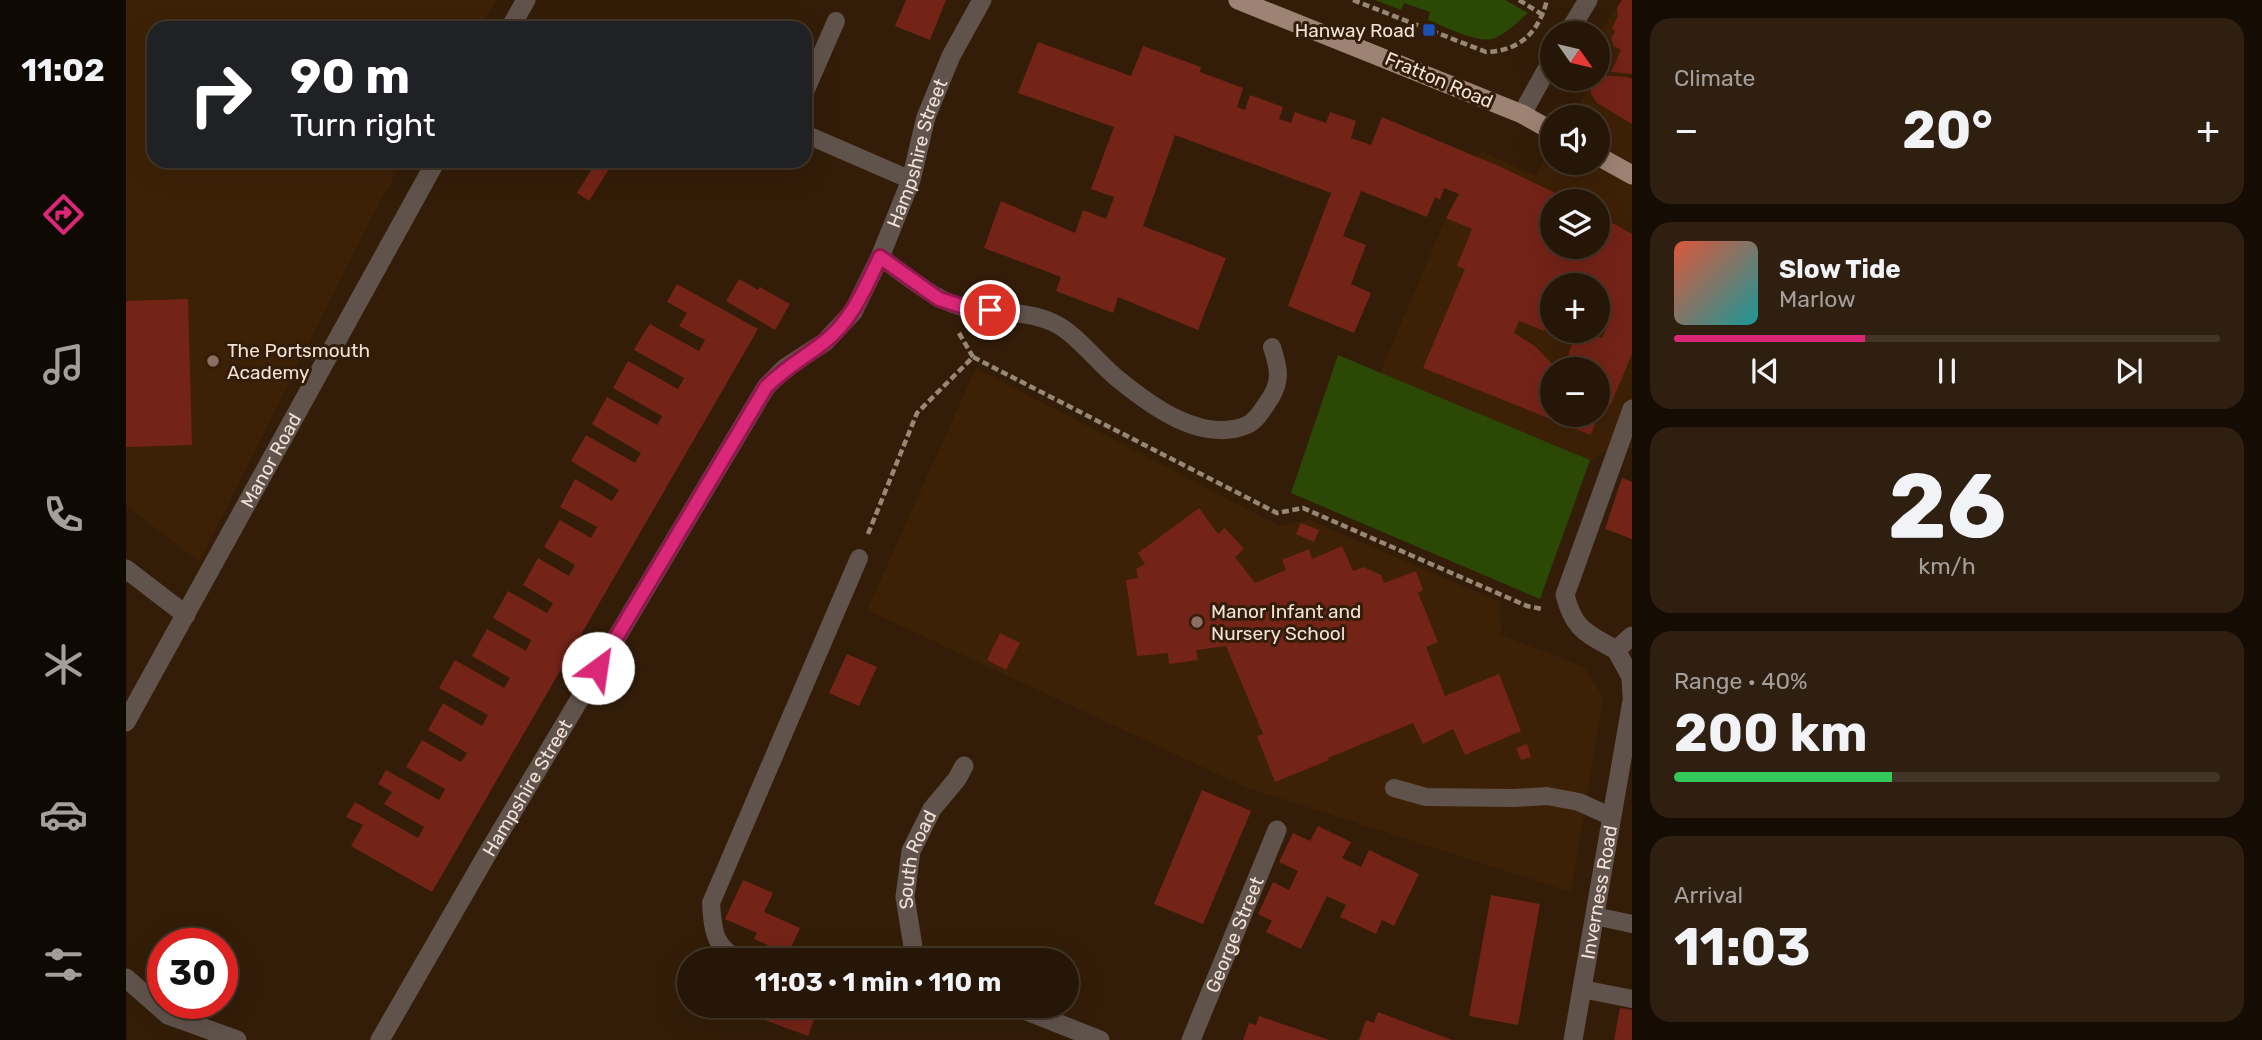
<!DOCTYPE html>
<html lang="en">
<head>
<meta charset="utf-8">
<style>
	:root { --surface:#261607; --page:#2e1f11; --text:#f1f3f6; --muted:#a49f9b; --line:#423528; --accent:#db2777 }
	body { margin:0; font-family:Rubik,sans-serif; background:var(--page); color:var(--text); height:100vh; display:flex; flex-direction:column; font-size:26px; white-space:nowrap }
	* { box-sizing:border-box; margin:0 }
	p { font-size:23px; color:var(--muted) }
	.icon { flex:none; width:38px; height:38px; fill:none; stroke:currentColor; stroke-width:2; stroke-linecap:round; stroke-linejoin:round }
	.map { position:relative; flex:1; overflow:hidden }
	.panel { display:flex; flex-direction:column; gap:18px; padding:18px; background:#150c04; width:630px }
	.panel>* { flex:none }
	.top-card { position:absolute; left:21px; top:21px; width:665px; height:147px; border-radius:21px; box-shadow:0 7px 28px #0002,0 0 0 2px var(--line); background:#202124; color:#fff; overflow:hidden }
	.needle { width:46px; rotate:124deg }
	.controls { position:absolute; left:1414px; top:21px; display:grid; gap:14px }
	.controls a { display:grid; place-items:center; width:70px; height:70px; border-radius:50%; background:var(--surface); box-shadow:0 7px 28px #0002,0 0 0 2px var(--line); font-size:35px }
	.speed { position:absolute; left:21px; top:928px; display:flex; gap:14px; font-size:35px; font-weight:700; text-align:center }
	.speed>* { display:grid; place-content:center; width:91px; height:91px; border-radius:50%; background:var(--surface); box-shadow:0 7px 28px #0002,0 0 0 2px var(--line); line-height:1 }
	.speed .limit { border:10px solid #d22; background:#fff; color:#111 }
	.pin { position:absolute; display:grid; place-items:center; width:60px; height:60px; color:#fff; margin:-30px; border:4px solid #fff; border-radius:50%; box-shadow:0 2px 7px #0007 }
	.me { position:absolute; width:77px; margin:-38px; rotate:31deg; stroke-linejoin:round; filter:drop-shadow(0 0 5px #0008) }
	.turn { display:flex; align-items:center; gap:24px; height:147px; padding:0 28px; font-size:32px }
	.turn .icon { width:91px; height:91px; stroke-width:2.5 }
	.turn b { display:block; font-size:49px; line-height:60px }
	.big { font-size:52px; font-weight:700; line-height:1.1 }
	.panel .widget { flex:1; display:flex; flex-direction:column; justify-content:center; gap:10px; min-width:0; padding:0 24px; border-radius:21px; background:var(--page) }
	.panel .dial { align-items:center; gap:0 }
	.dial b { font-size:91px; line-height:1 }
	.song { display:flex; align-items:center; gap:21px }
	.cover { width:84px; height:84px; border-radius:10px; background:linear-gradient(135deg,hsl(10 70% 55%),hsl(180 70% 35%)) }
	.played { height:7px; border-radius:4px; background:linear-gradient(90deg,var(--accent) 35%,var(--line) 35%) }
	.keys { display:flex; justify-content:space-around; direction:ltr }
	.heat { display:flex; justify-content:space-between; align-items:center; font-size:38px; direction:ltr }
	.charge { height:10px; border-radius:5px; background:linear-gradient(90deg,#34c759 40%,var(--line) 0) }
	.trip { position:absolute; left:551px; top:948px; width:402px; height:70px; border-radius:35px; background:var(--surface); box-shadow:0 7px 28px #0002,0 0 0 2px var(--line); font-weight:700; line-height:70px; text-align:center }
	main { display:flex; flex:1; min-height:0 }
	.tab-bar { display:flex; flex-direction:column; width:126px; justify-content:space-around; align-items:center; background:#0f0903; color:var(--muted) }
	.tab-bar .icon { width:49px; height:49px }
	.tab-bar .active { color:var(--accent) }
	.tab-bar b { font-size:32px; color:var(--text) }
	.map>svg:first-child { display:block }
	.built { fill:#3d2107; fill-rule:evenodd }
	.green { fill:#2b4804 }
	.building { fill:#742317 }
	.lines { fill:none; stroke-linecap:round; stroke-linejoin:round }
	.path { stroke:#988676; stroke-width:4.5; stroke-dasharray:7 3.5; stroke-linecap:butt }
	.service { stroke:#60534b; stroke-width:18 }
	.minor { stroke:#60534b; stroke-width:19 }
	.primary { stroke:#9d8373; stroke-width:19 }
	.route-casing { stroke:#8e194d; stroke-width:18 }
	.route { stroke:#db2777; stroke-width:12 }
	.transit-dot { fill:#1a4fb4; stroke:#331d09; stroke-width:2.5 }
	.education-dot { fill:#8d6e63; stroke:#331d09; stroke-width:2.5 }
	.labels { text-anchor:middle; dominant-baseline:central; stroke-width:6; stroke-linejoin:round; paint-order:stroke }
	.poi-label { font-size:19px; fill:#f1e1d6; stroke:#331d09; text-anchor:start }
	.street-label { font-size:19px; fill:#f1e1d6; stroke:#331d09 }
</style>
</head>
<body>
<main>
<nav class="tab-bar">
<b>11:02</b>
<svg class="icon active" aria-label="directions" viewBox="0 0 24 24"><path d="M12 3l9 9-9 9-9-9zM9 14v-3h6M13 9l2 2-2 2"/></svg>
<svg class="icon" aria-label="music" viewBox="0 0 24 24"><path d="M9 18V5l10-2v13"/><circle cx="6" cy="18" r="3"/><circle cx="16" cy="16" r="3"/></svg>
<svg class="icon" aria-label="phone" viewBox="0 0 24 24"><path d="M5 4h4l2 5-3 2q2 4 5 5l2-3 5 2v4C11 20 4 13 5 4z"/></svg>
<svg class="icon" aria-label="climate" viewBox="0 0 24 24"><path d="M12 3v18M4 7l16 10M4 17L20 7"/></svg>
<svg class="icon" aria-label="car" viewBox="0 0 24 24"><path d="M5 17H2v-5l4-1 3-4h7l3 4 3 1v5h-3M9 17h6M6 11h13"/><circle cx="7" cy="17" r="2"/><circle cx="17" cy="17" r="2"/></svg>
<svg class="icon" aria-label="filters" viewBox="0 0 24 24"><path d="M4 7h16M4 17h16"/><circle cx="9" cy="7" r="2"/><circle cx="15" cy="17" r="2"/></svg>
</nav>
<div class="map">
<svg width="1506" height="1040" viewBox="0 0 1506 1040">
	<rect width="100%" height="100%" fill="#331d09"/>
	<g class="built">
		<path d="M 0,0 L 370,0 L 354,28 L 28,28 L 28,161 L 277,161 L 246,216 L 73,562 L 0,505 Z"/>
		<path d="M 1495,0 L 1506,0 L 1506,449 L 1493,444 L 1464,460 L 1254,373 L 1320,218 L 1355,151 L 1410,176 L 1426,149 L 1426,163 L 1472,163 L 1472,117 L 1445,117 L 1462,89 L 1461,79 L 1472,79 L 1472,36 ZM 1426,201 L 1472,201 L 1472,247 L 1426,247 ZM 1426,285 L 1472,285 L 1472,331 L 1426,331 ZM 1426,369 L 1472,369 L 1472,415 L 1426,415 Z"/>
		<path d="M 850,368 L 1154,526 L 1184,520 L 1374,602 L 1375,635 L 1458,667 L 1477,697 L 1445,892 L 1119,787 L 741,610 Z"/>
	</g>
	<g class="green">
		<path d="M 1249,0 L 1379,0 L 1402,13 C 1392,22 1379,35 1366,39 C 1351,43 1317,26 1302,20 L 1304,12 L 1278,3 L 1275,10 Z"/>
		<path d="M 1212,355 L 1464,460 L 1414,599 L 1165,493 Z"/>
	</g>
	<g class="building">
		<path d="M 780,0 L 820,0 L 804,40 L 769,26 Z"/>
		<path d="M 1496,0 L 1506,0 L 1506,74 L 1485,72 L 1495,50 L 1488,46 L 1485,38 L 1489,32 L 1486,28 L 1492,16 L 1491,8 Z"/>
		<path d="M 912,42 L 1005,76 L 1017,46 L 1075,67 L 1074,72 L 1117,88 L 1111,107 L 1119,110 L 1124,95 L 1157,107 L 1153,119 L 1165,123 L 1169,112 L 1200,123 L 1204,112 L 1230,121 L 1225,138 L 1245,145 L 1256,117 L 1377,168 L 1446,201 L 1426,201 L 1426,247 L 1472,247 L 1472,215 L 1506,234 L 1506,354 L 1485,404 L 1472,399 L 1472,369 L 1462,369 L 1440,361 L 1451,331 L 1458,331 L 1476,338 L 1483,322 L 1472,317 L 1472,285 L 1426,285 L 1426,310 L 1418,331 L 1393,321 L 1388,333 L 1410,347 L 1431,369 L 1426,369 L 1426,415 L 1472,415 L 1472,407 L 1475,408 L 1465,435 L 1297,368 L 1339,269 L 1331,266 L 1346,229 L 1320,218 L 1333,194 L 1318,188 L 1314,200 L 1309,197 L 1301,217 L 1235,191 L 1217,236 L 1240,245 L 1225,284 L 1245,293 L 1228,333 L 1162,306 L 1205,193 L 1049,135 L 1017,226 L 1100,258 L 1072,330 L 992,297 L 987,313 L 930,291 L 935,277 L 858,248 L 875,201 L 949,233 L 957,210 L 980,219 L 988,197 L 965,189 L 988,127 L 892,93 Z"/>
		<path d="M 1472,75 L 1501,77 L 1506,79 L 1506,124 L 1471,103 L 1465,94 L 1464,79 L 1472,79 Z"/>
		<path d="M 471,161 L 488,161 L 463,201 L 451,193 Z"/>
		<path d="M 613,279 L 632,290 L 634,287 L 664,304 L 649,330 L 600,301 Z"/>
		<path d="M 551,284 L 632,329 L 306,892 L 225,846 L 237,825 L 220,817 L 229,802 L 292,838 L 298,827 L 258,804 L 266,792 L 252,784 L 260,770 L 313,800 L 316,795 L 319,789 L 280,767 L 296,740 L 335,762 L 338,758 L 341,753 L 302,730 L 317,703 L 356,726 L 362,715 L 313,688 L 329,660 L 378,688 L 384,678 L 346,656 L 361,629 L 400,651 L 405,640 L 367,618 L 382,591 L 421,613 L 427,603 L 397,585 L 412,558 L 443,576 L 449,565 L 418,547 L 434,520 L 465,538 L 471,527 L 434,507 L 449,479 L 486,501 L 493,490 L 445,461 L 460,435 L 509,463 L 515,453 L 466,424 L 481,397 L 531,425 L 536,416 L 487,388 L 502,361 L 552,389 L 558,378 L 508,350 L 516,336 L 524,324 L 573,351 L 579,340 L 553,326 L 561,313 L 541,302 Z"/>
		<path d="M 62,299 L 66,445 L 0,447 L 0,301 Z"/>
		<path d="M 1496,478 L 1506,482 L 1506,539 L 1479,529 Z"/>
		<path d="M 1073,508 L 1092,534 L 1099,528 L 1118,549 L 1109,557 L 1129,583 L 1160,570 L 1156,560 L 1183,549 L 1186,559 L 1216,546 L 1227,571 L 1237,567 L 1255,575 L 1258,583 L 1290,571 L 1297,590 L 1292,593 L 1312,642 L 1300,647 L 1319,696 L 1373,674 L 1395,731 L 1339,755 L 1327,729 L 1297,744 L 1287,723 L 1202,758 L 1203,760 L 1149,782 L 1131,736 L 1137,734 L 1100,646 L 1070,650 L 1072,660 L 1043,664 L 1042,653 L 1011,656 L 1000,580 L 1012,578 L 1010,569 L 1019,564 L 1012,553 Z"/>
		<path d="M 1175,523 L 1193,530 L 1188,542 L 1170,534 Z"/>
		<path d="M 874,633 L 894,643 L 880,670 L 861,660 Z"/>
		<path d="M 721,654 L 751,667 L 733,706 L 703,693 Z"/>
		<path d="M 1401,744 L 1405,757 L 1395,760 L 1390,748 Z"/>
		<path d="M 1076,790 L 1125,811 L 1077,924 L 1028,904 Z"/>
		<path d="M 1192,826 L 1225,842 L 1216,858 L 1235,867 L 1243,850 L 1293,874 L 1268,926 L 1256,920 L 1250,934 L 1214,917 L 1220,905 L 1201,896 L 1175,949 L 1140,932 L 1146,921 L 1132,914 L 1147,882 L 1163,890 L 1172,871 L 1153,862 L 1167,833 L 1184,841 Z"/>
		<path d="M 617,880 L 647,893 L 638,912 L 674,928 L 662,954 L 628,939 L 631,933 L 599,919 Z"/>
		<path d="M 1365,895 L 1414,904 L 1392,1025 L 1343,1016 Z"/>
		<path d="M 685,1006 L 692,1009 L 682,1036 L 603,1007 Z"/>
		<path d="M 1494,1008 L 1506,1010 L 1506,1040 L 1488,1040 Z"/>
		<path d="M 1252,1012 L 1326,1040 L 1233,1040 L 1240,1020 L 1248,1023 Z"/>
		<path d="M 1133,1016 L 1203,1040 L 1117,1040 L 1123,1023 L 1130,1025 Z"/>
	</g>
	<g class="lines">
		<g class="path">
			<path d="M 1227,0 L 1360,52 C 1394,51 1413,32 1421,0"/>
			<path d="M 1393,0 L 1417,15"/>
			<path d="M 833,333 L 847,357"/>
			<path d="M 742,534 L 791,413 L 847,357 L 1151,513 L 1177,508 L 1401,606 L 1416,609"/>
		</g>
		<g class="service">
			<path d="M 679,92 L 710,21"/>
			<path d="M 679,134 L 785,180"/>
			<path d="M 754,257 C 783,277 810,303 845,309 C 874,314 901,310 928,323 C 951,334 972,363 992,379 C 1025,406 1076,444 1121,425 C 1131,421 1139,406 1145,397 C 1156,379 1152,366 1146,347"/>
			<path d="M 1268,788 L 1300,797 L 1388,798 L 1421,796 L 1453,802 L 1486,817"/>
			<path d="M 1469,916 L 1506,924"/>
			<path d="M 618,961 C 588,950 587,931 585,903 L 733,558"/>
			<path d="M 766,961 L 788,953"/>
			<path d="M 1456,989 L 1506,999"/>
		</g>
		<g class="minor">
			<path d="M 384,28 L 400,0"/>
			<path d="M 1442,33 L 1462,0"/>
			<path d="M 1396,114 L 1426,60"/>
			<path d="M 0,569 L 60,615"/>
			<path d="M 1490,650 C 1460,633 1448,630 1439,595 L 1506,409"/>
			<path d="M 1490,650 L 1505,677 L 1506,696"/>
			<path d="M 1490,650 L 1506,636"/>
			<path id="s1" d="M 0,722 L 310,161"/>
			<path id="s2" d="M 797,961 L 788,953 L 779,897 L 785,851 L 806,809 L 831,779 L 838,766"/>
			<path d="M 0,978 L 42,1015 L 111,1040"/>
			<path d="M 888,1006 L 974,1040"/>
			<path id="s3" d="M 254,1040 L 360,856 L 640,387 L 659,368 L 699,342 L 727,312 L 754,257 L 785,180 L 800,117 L 825,56 L 856,0"/>
			<path id="s4" d="M 1065,1040 L 1151,830"/>
			<path id="s5" d="M 1447,1040 L 1506,701"/>
		</g>
		<g class="primary">
			<path d="M 1112,0 L 1396,114 L 1426,131"/>
			<path d="M 1472,156 L 1506,175"/>
		</g>
	</g>
	<g class="lines">
		<g class="route-casing">
			<path id="route" d="M 472,668 L 640,387 C 659,368 676,359 697,343 C 726,321 739,288 754,257 L 813,299 L 845,309 L 864,310"/>
		</g>
		<use href="#route" class="route"/>
	</g>
	<rect class="transit-dot" x="1296" y="23" width="14" height="14" rx="3.5"/>
	<g class="education-dot">
		<circle cx="87" cy="361" r="7"/>
		<circle cx="1071" cy="622" r="7"/>
	</g>
	<g class="labels">
		<g class="poi-label">
			<text x="1289" y="30" text-anchor="end">Hanway Road</text>
			<text x="101" y="350">The Portsmouth<tspan x="101" dy="22">Academy</tspan></text>
			<text x="1085" y="611">Manor Infant and<tspan x="1085" dy="22">Nursery School</tspan></text>
		</g>
		<g class="street-label">
			<text transform="translate(1313 80) rotate(23)">Fratton Road</text>
			<text stroke="none"><textPath href="#s3" startOffset="1046">Hampshire Street</textPath></text>
			<text stroke="none"><textPath href="#s1" startOffset="299">Manor Road</textPath></text>
			<text stroke="none"><textPath href="#s3" startOffset="292">Hampshire Street</textPath></text>
			<text stroke="none"><textPath href="#s2" startOffset="108">South Road</textPath></text>
			<text stroke="none"><textPath href="#s5" startOffset="150">Inverness Road</textPath></text>
			<text stroke="none"><textPath href="#s4" startOffset="114">George Street</textPath></text>
		</g>
	</g>
</svg>
<div class="controls">
<a><svg class="needle" viewBox="-14 -14 28 28"><path d="M0-13l5 13h-10z" fill="#e53935"/><path d="M0 13l5-13h-10z" fill="#a49f9b"/></svg></a>
<a><svg class="icon" aria-label="sound" viewBox="0 0 24 24"><path d="M4 9h4l5-4v14l-5-4H4zM17 9q2 3 0 6"/></svg></a>
<a><svg class="icon" aria-label="layers" viewBox="0 0 24 24"><path d="M12 4l9 5-9 5-9-5zM3 14l9 5 9-5"/></svg></a>
<a>+</a>
<a>−</a>
</div>
<div class="speed"><div class="limit">30</div></div>
<div class="pin" style="left:864px;top:310px;background:#d93025"><svg class="icon" aria-label="arrive" viewBox="0 0 24 24"><path d="M6 21V4h12l-3 4 3 4H6"/></svg></div>
<svg class="me" style="left:472px;top:668px" viewBox="-20 -20 40 40"><circle r="19" fill="#fff"/><path d="M0-13L10 11 0 6-10 11z" fill="#db2777"/></svg>
<div class="trip">11:03 · 1 min · 110 m</div>
<div class="top-card">
<div class="turn"><svg class="icon" aria-label="right" viewBox="0 0 24 24"><path d="M7 20v-9h11M14 6l5 5-5 5"/></svg><div><b>90 m</b>Turn right</div></div>
</div>
</div>
<section class="panel">
<div class="widget"><p>Climate</p>
<div class="heat"><a>−</a><b class="big">20°</b><a>+</a></div>
</div>
<div class="widget">
<div class="song"><i class="cover"></i><div><b>Slow Tide</b><p>Marlow</p></div></div>
<div class="played"></div>
<div class="keys"><svg class="icon" aria-label="previous" viewBox="0 0 24 24"><path d="M18 5L8 12l10 7zM5 5v14"/></svg><svg class="icon" aria-label="pause" viewBox="0 0 24 24"><path d="M8 5v14M16 5v14"/></svg><svg class="icon" aria-label="next" viewBox="0 0 24 24"><path d="M6 5l10 7-10 7zM19 5v14"/></svg></div>
</div>
<div class="widget dial"><b>26</b><p>km/h</p></div>
<div class="widget"><p>Range · 40%</p><b class="big">200 km</b><div class="charge"></div></div>
<div class="widget"><p>Arrival</p><b class="big">11:03</b></div>
</section>
</main>
</body>
</html>
